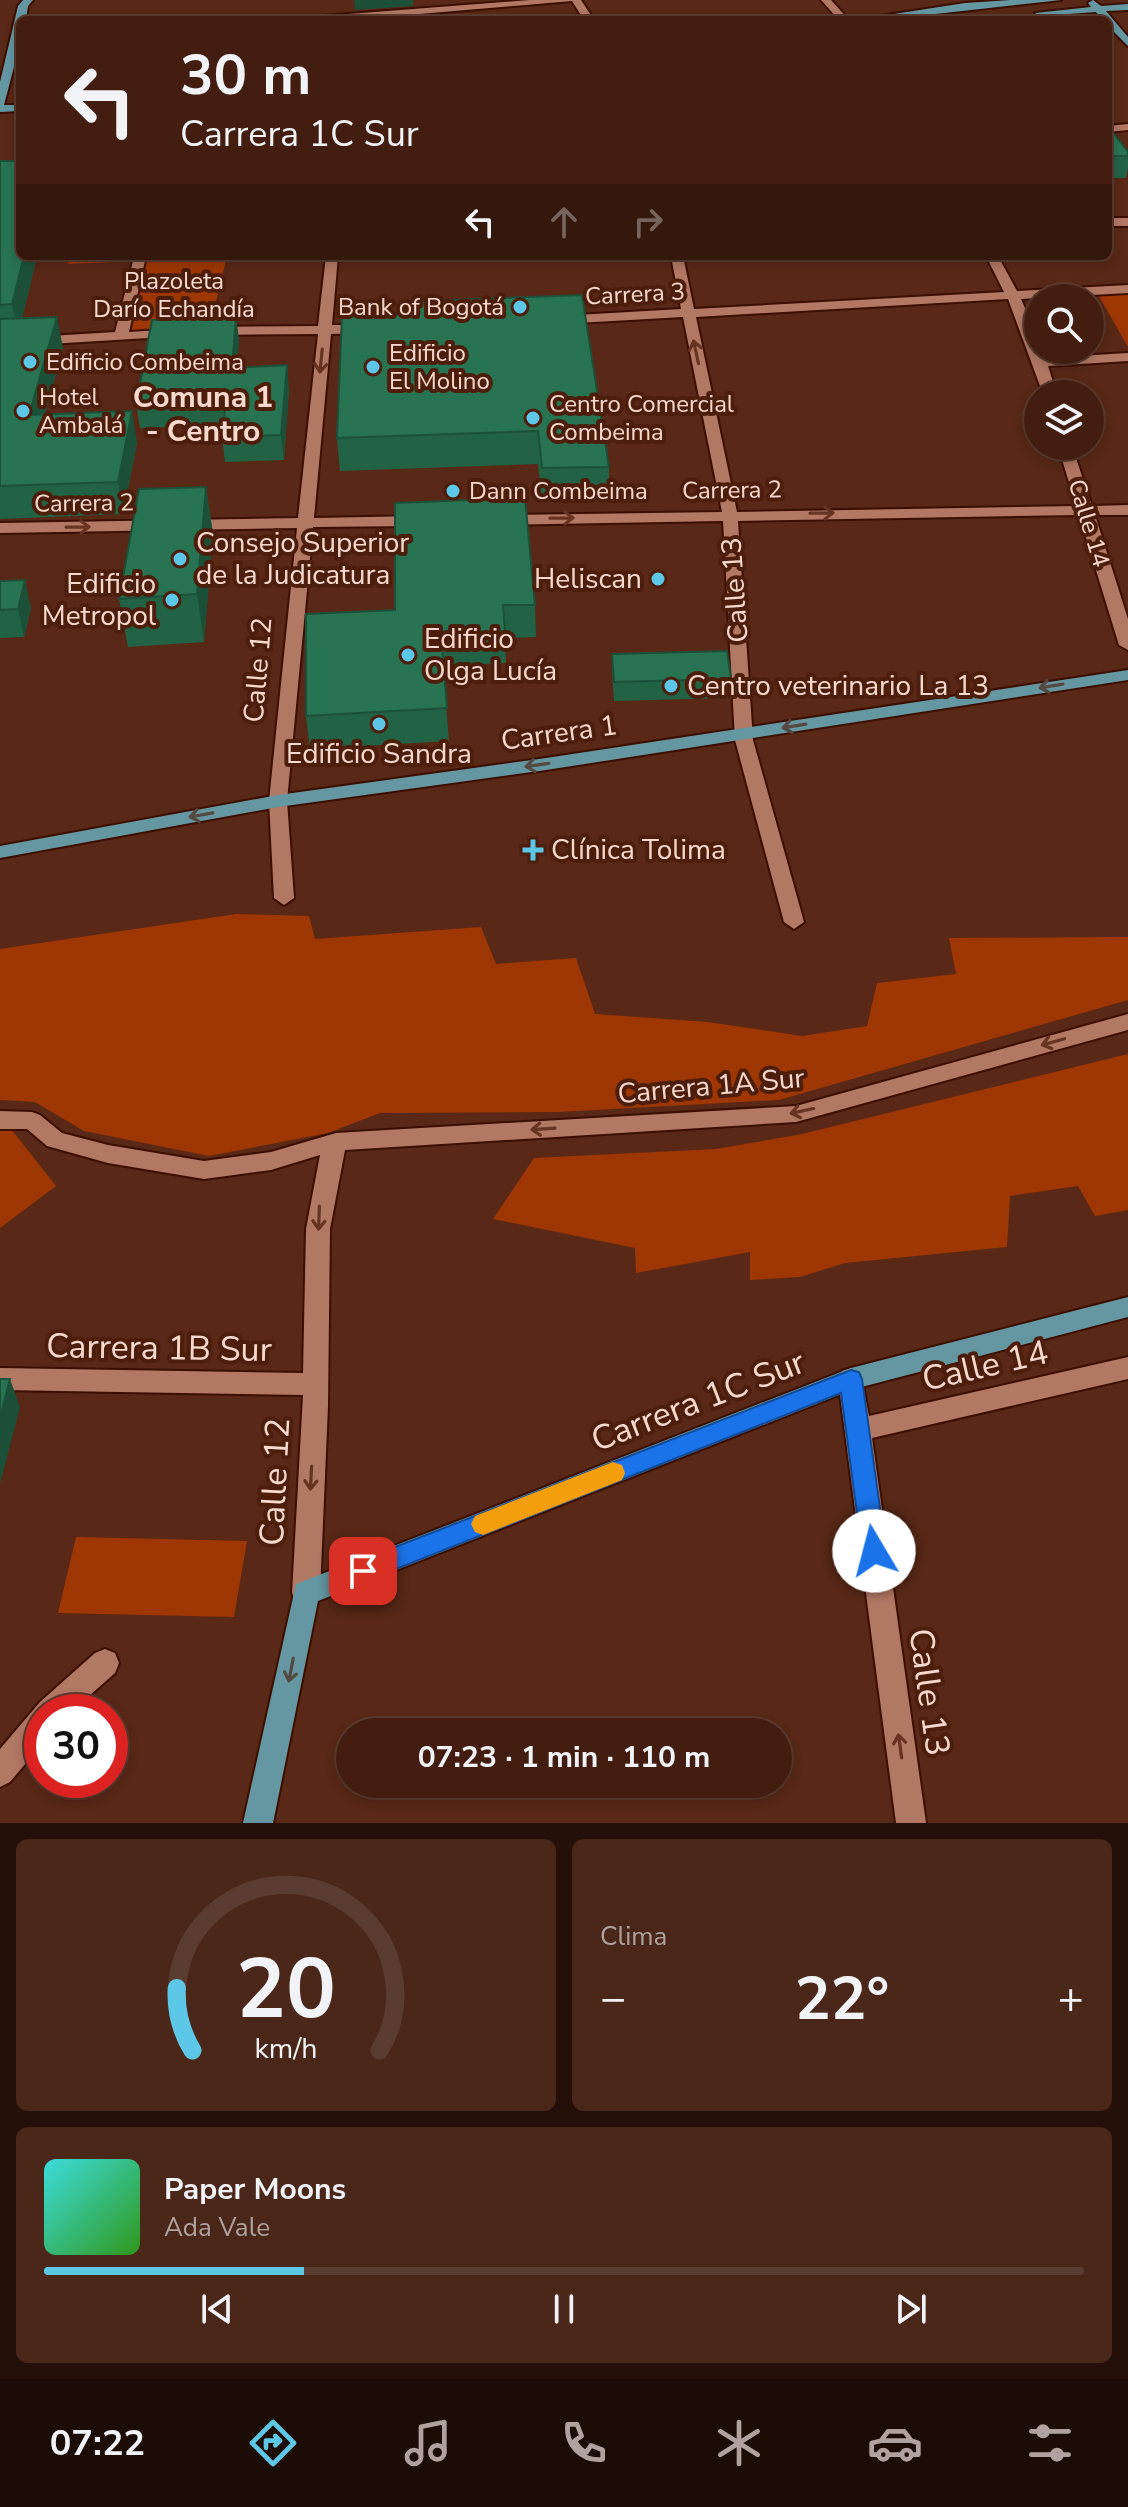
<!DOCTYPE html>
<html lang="es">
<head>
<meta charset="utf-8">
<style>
	:root { --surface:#431e10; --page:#4a2719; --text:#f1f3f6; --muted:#afa29f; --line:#5b3c30; --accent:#5cc7e7 }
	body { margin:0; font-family:"Nunito Sans",sans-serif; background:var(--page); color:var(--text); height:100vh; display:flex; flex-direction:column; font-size:30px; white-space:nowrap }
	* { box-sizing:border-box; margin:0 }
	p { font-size:26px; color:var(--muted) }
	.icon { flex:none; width:44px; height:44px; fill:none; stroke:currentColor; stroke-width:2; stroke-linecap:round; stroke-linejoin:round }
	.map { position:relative; height:1823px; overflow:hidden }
	.drawer { display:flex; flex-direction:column; gap:16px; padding:16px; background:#251009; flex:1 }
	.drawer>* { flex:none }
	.banner { position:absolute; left:16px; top:16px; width:1096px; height:244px; border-radius:12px; box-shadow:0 4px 12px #0003,0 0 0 2px var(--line); background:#431e10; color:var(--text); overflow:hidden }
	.controls { position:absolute; left:1024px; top:284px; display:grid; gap:16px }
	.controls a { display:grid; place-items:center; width:80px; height:80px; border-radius:50%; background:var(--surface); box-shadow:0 4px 12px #0003,0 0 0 2px var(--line); font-size:40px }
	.speed { position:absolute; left:24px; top:1694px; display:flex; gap:16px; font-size:40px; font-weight:700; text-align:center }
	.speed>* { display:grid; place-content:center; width:104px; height:104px; border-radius:50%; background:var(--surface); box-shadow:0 4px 12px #0003,0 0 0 2px var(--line); line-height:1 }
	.speed .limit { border:12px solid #d22; background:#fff; color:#111 }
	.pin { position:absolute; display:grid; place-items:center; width:68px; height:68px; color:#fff; margin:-34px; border-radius:16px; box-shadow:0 4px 12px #0006 }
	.me { position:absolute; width:88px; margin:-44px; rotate:352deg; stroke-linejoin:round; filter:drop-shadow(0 0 6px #0008) }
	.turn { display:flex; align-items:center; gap:28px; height:168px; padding:0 32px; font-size:36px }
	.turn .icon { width:104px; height:104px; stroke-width:2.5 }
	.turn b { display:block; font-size:56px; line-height:68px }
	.lanes { display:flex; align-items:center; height:76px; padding:0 32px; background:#0003; justify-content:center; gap:40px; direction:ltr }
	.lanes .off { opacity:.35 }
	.big { font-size:60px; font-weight:700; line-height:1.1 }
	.drawer .tile { flex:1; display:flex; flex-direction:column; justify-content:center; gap:12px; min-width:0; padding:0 28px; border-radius:12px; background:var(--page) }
	.drawer .dial { align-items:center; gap:0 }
	.dial svg { height:208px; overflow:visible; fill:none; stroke:var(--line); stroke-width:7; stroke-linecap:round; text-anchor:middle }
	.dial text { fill:var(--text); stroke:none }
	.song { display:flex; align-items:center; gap:24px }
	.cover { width:96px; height:96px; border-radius:12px; background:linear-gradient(135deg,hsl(180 70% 55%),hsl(110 70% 35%)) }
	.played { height:8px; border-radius:4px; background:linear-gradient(90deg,var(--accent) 25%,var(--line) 25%) }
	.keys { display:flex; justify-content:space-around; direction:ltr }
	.heat { display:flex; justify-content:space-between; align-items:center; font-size:44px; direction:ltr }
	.drawer .tiles { flex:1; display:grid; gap:16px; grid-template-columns:1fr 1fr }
	.tile:last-child { grid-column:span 2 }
	.trip { position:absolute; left:336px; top:1718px; width:456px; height:80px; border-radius:40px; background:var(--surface); box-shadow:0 4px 12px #0003,0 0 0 2px var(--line); font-weight:700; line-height:80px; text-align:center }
	.menu { display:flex; height:128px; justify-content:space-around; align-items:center; background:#1b0c06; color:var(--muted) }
	.menu .icon { width:56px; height:56px }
	.menu .active { color:var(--accent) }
	.menu b { font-size:36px; color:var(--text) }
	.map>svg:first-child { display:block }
	.green { fill:#9f3705 }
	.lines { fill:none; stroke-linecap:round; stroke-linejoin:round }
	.minor-casing { stroke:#3c0e00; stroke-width:4 }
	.major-casing { stroke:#3c0e00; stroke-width:4 }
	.minor { fill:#b17864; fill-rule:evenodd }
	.major { fill:#6497a2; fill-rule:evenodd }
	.wall { fill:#226346 }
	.shaded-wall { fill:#1c5039 }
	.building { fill:#287351; stroke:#1c5039; stroke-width:2 }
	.oneway { stroke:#663421 }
	.oneway2 { stroke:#554840 }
	.route { fill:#1a73e8; stroke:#114b97; stroke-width:2 }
	.slow { fill:#f59e0b }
	.poi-dot { fill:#5cc7e7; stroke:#4d1e0b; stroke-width:3 }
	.labels { text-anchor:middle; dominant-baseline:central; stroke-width:8; stroke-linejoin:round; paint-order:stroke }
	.far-park-label { font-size:24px; fill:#fbddd2; stroke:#4d1e0b }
	.far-street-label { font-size:24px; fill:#f9d9ce; stroke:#4d1e0b }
	.far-poi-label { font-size:24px; fill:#f9d9ce; stroke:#4d1e0b; text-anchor:start }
	.poi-label { font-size:28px; fill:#f9d9ce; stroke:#4d1e0b; text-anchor:start }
	.street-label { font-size:28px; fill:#f9d9ce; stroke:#4d1e0b }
	.far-district-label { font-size:30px; font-weight:bold; fill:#f9d9ce; stroke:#4d1e0b }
	.near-street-label { font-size:34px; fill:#f9d9ce; stroke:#4d1e0b }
</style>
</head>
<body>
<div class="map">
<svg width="1128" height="1823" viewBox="0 0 1128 1823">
	<rect width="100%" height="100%" fill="#592816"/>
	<g class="green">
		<path d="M 227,256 L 210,326 L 121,337 L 139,261 L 68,264 L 69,260 Z"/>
		<path d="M 1128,289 L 1128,347 L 1096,291 Z"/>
		<path d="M 236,914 L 309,916 L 315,939 L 481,927 L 496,964 L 576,958 L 595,1014 L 708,1022 L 802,1036 L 867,1026 L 877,983 L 956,974 L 949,938 L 1128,937 L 1128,1000 L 779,1100 L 559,1112 L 380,1113 L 328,1133 L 209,1156 L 84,1131 L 35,1102 L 0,1100 L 0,949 Z"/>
		<path d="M 1128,1054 L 1128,1210 L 1095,1216 L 1078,1186 L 1010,1196 L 1007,1247 L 845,1263 L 800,1277 L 750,1280 L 750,1252 L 636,1273 L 635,1248 L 493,1219 L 534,1158 L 716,1149 L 802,1134 Z"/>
		<path d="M 0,1115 L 56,1186 L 0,1228 Z"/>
		<path d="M 76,1537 L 247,1541 L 234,1617 L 58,1613 Z"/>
	</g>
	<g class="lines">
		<g class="minor-casing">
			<g id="minor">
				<path d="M 530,0 L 581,0 L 594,20 L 584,20 L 572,1 L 349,20 L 305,20 L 310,17 Z"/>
				<path d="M 821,0 L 831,0 L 849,20 L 839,20 Z"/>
				<path d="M 1128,124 L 1128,130 L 1108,132 L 1108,126 Z"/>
				<rect x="1108" y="218" width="20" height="8"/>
				<path d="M 326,256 L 338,256 L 332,325 L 368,325 L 375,329 L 368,333 L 331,334 L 314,518 L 420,516 L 428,521 L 420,526 L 313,527 L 287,801 L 294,898 L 284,905 L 274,898 L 269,801 L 297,528 L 0,533 L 0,523 L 298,518 L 318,334 L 212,335 L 205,331 L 212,327 L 318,326 Z"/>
				<path d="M 671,256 L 683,256 L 694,309 L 1004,292 L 986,256 L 998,256 L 1017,291 L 1128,285 L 1128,293 L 1021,299 L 1038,338 L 1038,350 L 1042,350 L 1045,358 L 1128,353 L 1128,361 L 1048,366 L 1057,394 L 1043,394 L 1008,299 L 696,317 L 737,512 L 1076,506 L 1058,446 L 1072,446 L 1092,506 L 1128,505 L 1128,515 L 1095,515 L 1128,619 L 1128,650 L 1119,645 L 1079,515 L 738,521 L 753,740 L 804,922 L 794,929 L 784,922 L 735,740 L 723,521 L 500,525 L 492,520 L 500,515 L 722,512 L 683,317 L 559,324 L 552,320 L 559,316 L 681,309 Z"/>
				<path d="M 139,257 L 145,261 L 129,332 L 176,329 L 181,330 L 181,336 L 0,347 L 0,339 L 115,332 L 133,261 Z"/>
				<path d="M 1128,1014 L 1128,1030 L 796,1122 L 345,1150 L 330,1229 L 328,1406 L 320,1593 L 316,1602 L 306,1606 L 296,1602 L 292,1593 L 303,1395 L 0,1390 L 0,1368 L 303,1373 L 306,1229 L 320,1155 L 271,1170 L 204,1179 L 108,1163 L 47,1146 L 27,1129 L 0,1129 L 0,1111 L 32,1112 L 40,1115 L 62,1133 L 108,1145 L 204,1161 L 271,1152 L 336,1133 L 796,1106 Z"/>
				<path d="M 1128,1357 L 1128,1379 L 872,1438 L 926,1823 L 896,1823 L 838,1379 L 842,1371 L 851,1368 L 860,1371 L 869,1416 Z"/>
				<path d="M 105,1649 L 115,1653 L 119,1663 L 115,1673 L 71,1712 L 42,1712 L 42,1744 L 10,1782 L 0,1787 L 0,1749 L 40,1702 L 95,1653 Z"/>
			</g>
		</g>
		<g class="major-casing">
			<g id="major">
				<path d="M 23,0 L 33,0 L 28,6 L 26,20 L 20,20 L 20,44 L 4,105 L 20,105 L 20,111 L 0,112 L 0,82 L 18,6 Z"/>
				<path d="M 1011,0 L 1061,0 L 882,20 L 855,20 L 965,3 Z"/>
				<path d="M 1093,0 L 1101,6 L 1128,4 L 1128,10 L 1106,11 L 1128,37 L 1128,46 L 1108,26 L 1108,20 L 1102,20 L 1096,12 L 1040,16 L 1035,13 L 1091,7 L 1088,3 Z"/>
				<path d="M 1128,670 L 1128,680 L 546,770 L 278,807 L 0,858 L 0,846 L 278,795 L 546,758 Z"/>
				<path d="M 1128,1297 L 1128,1317 L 854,1389 L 318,1601 L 273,1823 L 243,1823 L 296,1584 L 851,1368 Z"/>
			</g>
		</g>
		<use href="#minor" class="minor"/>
		<use href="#major" class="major"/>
	</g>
	<g class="wall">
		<path d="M 1108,126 L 1128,152 L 1128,168 L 1126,178 L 1108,178 Z"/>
		<path d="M 0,161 L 20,256 L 135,256 L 132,258 L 36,261 L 22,318 L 63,348 L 45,414 L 137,443 L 123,514 L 0,519 Z"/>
		<path d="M 141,256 L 186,256 L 145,257 Z"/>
		<path d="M 342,316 L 609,467 L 609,500 L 542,502 L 538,464 L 340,471 L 337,438 Z"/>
		<path d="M 236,317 L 239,341 L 237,367 L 289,389 L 284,460 L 225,462 L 222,437 L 223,425 L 140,428 L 136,404 Z"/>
		<path d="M 206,487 L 213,534 L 204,642 L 128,647 L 119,599 Z"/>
		<path d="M 395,503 L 535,605 L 536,637 L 505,638 L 506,663 L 443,666 L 449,741 L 310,749 L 306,716 L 395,610 Z"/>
		<path d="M 0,581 L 31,608 L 24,637 L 0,638 Z"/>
		<path d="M 612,654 L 731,679 L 730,698 L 614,701 L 612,673 Z"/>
	</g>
	<g class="shaded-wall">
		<path d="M 354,0 L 413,0 L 413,6 L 355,10 Z"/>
		<path d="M 24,256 L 35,256 L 36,261 L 18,335 L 12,304 Z"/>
		<path d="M 57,317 L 63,348 L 36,446 L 29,415 Z"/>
		<path d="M 236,317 L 239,341 L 235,392 L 232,368 Z"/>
		<path d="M 287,365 L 289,389 L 284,460 L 281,435 Z"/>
		<path d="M 132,411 L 137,443 L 123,514 L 118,482 Z"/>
		<path d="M 206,487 L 213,534 L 204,642 L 197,594 Z"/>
		<path d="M 25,580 L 31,608 L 24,637 L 18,609 Z"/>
		<path d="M 10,1379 L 20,1407 L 0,1484 L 0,1418 Z"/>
	</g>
	<g class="building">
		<path d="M 1108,126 L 1128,152 L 1128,156 L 1108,156 Z"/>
		<path d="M 0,161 L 20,161 L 20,256 L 24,256 L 12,304 L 0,305 Z"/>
		<path d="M 582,295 L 609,467 L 542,468 L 538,431 L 337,438 L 342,316 L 401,314 L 401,302 Z"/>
		<path d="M 57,317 L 29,415 L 132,411 L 118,482 L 0,486 L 0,319 Z"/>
		<path d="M 236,317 L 232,368 L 287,365 L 281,435 L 222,437 L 226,400 L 136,404 L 152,320 Z"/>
		<path d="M 206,487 L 197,594 L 119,599 L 139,489 Z"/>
		<path d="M 525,498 L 535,605 L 503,605 L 505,631 L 441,634 L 447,708 L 306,716 L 306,614 L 395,610 L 395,503 Z"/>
		<path d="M 25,580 L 18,609 L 0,610 L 0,581 Z"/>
		<path d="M 727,651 L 731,679 L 614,682 L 612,654 Z"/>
		<path d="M 0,1379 L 10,1379 L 0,1418 Z"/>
	</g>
	<defs><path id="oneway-shaft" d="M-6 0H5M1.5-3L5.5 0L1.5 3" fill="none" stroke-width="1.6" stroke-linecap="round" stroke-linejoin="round" transform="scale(2)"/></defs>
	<g class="oneway">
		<use href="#oneway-shaft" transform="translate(696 352) rotate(-102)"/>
		<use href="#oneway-shaft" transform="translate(321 361) rotate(96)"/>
		<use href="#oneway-shaft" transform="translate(822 513) rotate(-1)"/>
		<use href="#oneway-shaft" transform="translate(562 518) rotate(-1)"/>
		<use href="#oneway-shaft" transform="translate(78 527) rotate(-1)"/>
		<use href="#oneway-shaft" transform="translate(1053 1042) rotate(164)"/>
		<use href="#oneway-shaft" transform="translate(802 1111) rotate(168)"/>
		<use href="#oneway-shaft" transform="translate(543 1129) rotate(176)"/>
		<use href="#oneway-shaft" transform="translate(319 1218) rotate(92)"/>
		<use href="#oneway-shaft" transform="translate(311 1478) rotate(93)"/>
		<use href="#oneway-shaft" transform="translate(900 1746) rotate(-98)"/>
	</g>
	<g class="oneway2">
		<use href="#oneway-shaft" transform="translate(1051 686) rotate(171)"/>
		<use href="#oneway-shaft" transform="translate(794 726) rotate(171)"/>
		<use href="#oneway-shaft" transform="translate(537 765) rotate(172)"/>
		<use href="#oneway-shaft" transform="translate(201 815) rotate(170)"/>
		<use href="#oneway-shaft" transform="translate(291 1670) rotate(101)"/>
	</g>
	<path class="route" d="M 851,1370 L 859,1372 L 862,1379 L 886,1551 L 883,1559 L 874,1563 L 865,1559 L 862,1551 L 841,1393 L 363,1582 L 354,1579 L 351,1571 L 354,1563 Z"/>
	<path class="slow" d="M 613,1462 L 622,1465 L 625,1473 L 622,1480 L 483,1535 L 475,1532 L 471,1524 L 475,1516 Z"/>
	<g class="poi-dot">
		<circle cx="520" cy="307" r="8"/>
		<circle cx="30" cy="362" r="8"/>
		<circle cx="373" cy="367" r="8"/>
		<circle cx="23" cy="411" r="8"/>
		<circle cx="533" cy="418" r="8"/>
		<circle cx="453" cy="491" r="8"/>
		<circle cx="180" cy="559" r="8"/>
		<circle cx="658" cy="579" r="8"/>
		<circle cx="172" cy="600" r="8"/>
		<circle cx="408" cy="655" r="8"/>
		<circle cx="671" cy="686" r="8"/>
		<circle cx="379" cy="724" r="8"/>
		<path d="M529 838h8v8h8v8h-8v8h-8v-8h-8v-8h8z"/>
	</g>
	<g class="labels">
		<g class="far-park-label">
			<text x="174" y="281">Plazoleta<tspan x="174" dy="28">Darío Echandía</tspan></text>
		</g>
		<g class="far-street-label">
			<text transform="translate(635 294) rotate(-3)">Carrera 3</text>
			<text transform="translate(732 490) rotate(-1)">Carrera 2</text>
			<text transform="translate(84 503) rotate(-1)">Carrera 2</text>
			<text transform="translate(1089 523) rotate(73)">Calle 14</text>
		</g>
		<g class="far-poi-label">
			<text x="504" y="307" text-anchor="end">Bank of Bogotá</text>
			<text x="389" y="353">Edificio<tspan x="389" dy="28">El Molino</tspan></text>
			<text x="46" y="362">Edificio Combeima</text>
			<text x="39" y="397">Hotel<tspan x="39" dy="28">Ambalá</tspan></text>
			<text x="549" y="404">Centro Comercial<tspan x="549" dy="28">Combeima</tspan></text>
			<text x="469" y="491">Dann Combeima</text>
		</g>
		<g class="poi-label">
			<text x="196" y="543">Consejo Superior<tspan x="196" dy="32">de la Judicatura</tspan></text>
			<text x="642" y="579" text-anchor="end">Heliscan</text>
			<text x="156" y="584" text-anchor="end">Edificio<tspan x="156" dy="32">Metropol</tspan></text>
			<text x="424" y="639">Edificio<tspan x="424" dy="32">Olga Lucía</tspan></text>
			<text x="687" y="686">Centro veterinario La 13</text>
			<text x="379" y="754" text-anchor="middle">Edificio Sandra</text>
			<text x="551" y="850">Clínica Tolima</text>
		</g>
		<g class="street-label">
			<text transform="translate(735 590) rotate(-94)">Calle 13</text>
			<text transform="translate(258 670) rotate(-85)">Calle 12</text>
			<text transform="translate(559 733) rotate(-8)">Carrera 1</text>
			<text transform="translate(711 1086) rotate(-5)">Carrera 1A Sur</text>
		</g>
		<g class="far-district-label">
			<text x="203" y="397">Comuna 1<tspan x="203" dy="34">- Centro</tspan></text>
		</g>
		<g class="near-street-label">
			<text transform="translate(159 1348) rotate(1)">Carrera 1B Sur</text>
			<text transform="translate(985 1366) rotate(-13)">Calle 14</text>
			<text transform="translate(698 1401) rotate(-21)">Carrera 1C Sur</text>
			<text transform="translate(275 1482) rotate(-87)">Calle 12</text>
			<text transform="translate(929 1692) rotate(82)">Calle 13</text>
		</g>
	</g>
</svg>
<div class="controls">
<a><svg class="icon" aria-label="search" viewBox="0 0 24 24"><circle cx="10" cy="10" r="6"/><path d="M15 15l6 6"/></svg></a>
<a><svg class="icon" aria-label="layers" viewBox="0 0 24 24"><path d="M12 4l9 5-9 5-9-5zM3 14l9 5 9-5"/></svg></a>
</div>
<div class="speed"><div class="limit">30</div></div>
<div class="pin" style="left:363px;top:1571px;background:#d93025"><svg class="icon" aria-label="arrive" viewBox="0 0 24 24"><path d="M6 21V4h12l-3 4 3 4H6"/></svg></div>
<svg class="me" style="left:874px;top:1551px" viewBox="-20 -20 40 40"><circle r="19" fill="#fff"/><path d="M0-13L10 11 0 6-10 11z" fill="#1a73e8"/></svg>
<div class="trip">07:23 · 1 min · 110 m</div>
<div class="banner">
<div class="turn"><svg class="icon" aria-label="left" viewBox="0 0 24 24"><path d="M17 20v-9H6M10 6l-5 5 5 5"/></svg><div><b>30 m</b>Carrera 1C Sur</div></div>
<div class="lanes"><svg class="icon" aria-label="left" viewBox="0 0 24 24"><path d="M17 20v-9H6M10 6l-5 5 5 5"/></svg><svg class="icon off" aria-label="ahead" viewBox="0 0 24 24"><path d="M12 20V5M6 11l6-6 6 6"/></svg><svg class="icon off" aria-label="right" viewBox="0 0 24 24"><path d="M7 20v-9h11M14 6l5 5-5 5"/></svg></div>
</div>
</div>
<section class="drawer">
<div class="tiles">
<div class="tile dial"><svg viewBox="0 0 100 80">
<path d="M14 69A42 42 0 1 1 86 69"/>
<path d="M14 69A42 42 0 0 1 8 45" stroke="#5cc7e7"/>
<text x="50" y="56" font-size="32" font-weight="700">20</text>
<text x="50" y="72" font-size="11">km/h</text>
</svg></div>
<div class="tile"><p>Clima</p>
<div class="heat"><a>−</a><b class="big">22°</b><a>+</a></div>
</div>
<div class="tile">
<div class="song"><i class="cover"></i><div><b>Paper Moons</b><p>Ada Vale</p></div></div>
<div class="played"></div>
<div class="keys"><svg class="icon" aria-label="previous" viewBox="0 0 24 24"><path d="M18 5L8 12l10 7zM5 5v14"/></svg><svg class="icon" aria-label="pause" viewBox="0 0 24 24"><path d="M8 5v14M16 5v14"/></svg><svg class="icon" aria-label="next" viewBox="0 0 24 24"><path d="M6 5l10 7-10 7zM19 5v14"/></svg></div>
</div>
</div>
</section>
<nav class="menu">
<b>07:22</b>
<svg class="icon active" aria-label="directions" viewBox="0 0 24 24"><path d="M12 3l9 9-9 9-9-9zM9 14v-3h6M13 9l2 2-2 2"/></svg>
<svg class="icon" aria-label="music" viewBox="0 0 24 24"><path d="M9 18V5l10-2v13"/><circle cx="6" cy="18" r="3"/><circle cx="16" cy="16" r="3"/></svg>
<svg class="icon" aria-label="phone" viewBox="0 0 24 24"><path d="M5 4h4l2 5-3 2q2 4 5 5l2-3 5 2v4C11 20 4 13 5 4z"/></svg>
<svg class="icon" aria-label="climate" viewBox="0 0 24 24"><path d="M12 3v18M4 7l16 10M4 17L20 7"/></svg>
<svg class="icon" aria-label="car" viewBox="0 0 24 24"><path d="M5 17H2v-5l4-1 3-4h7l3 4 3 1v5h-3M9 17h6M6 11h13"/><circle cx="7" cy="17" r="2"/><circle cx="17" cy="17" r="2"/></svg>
<svg class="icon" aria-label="filters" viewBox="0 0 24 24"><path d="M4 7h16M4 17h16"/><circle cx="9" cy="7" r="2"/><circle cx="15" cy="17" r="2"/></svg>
</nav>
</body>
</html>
